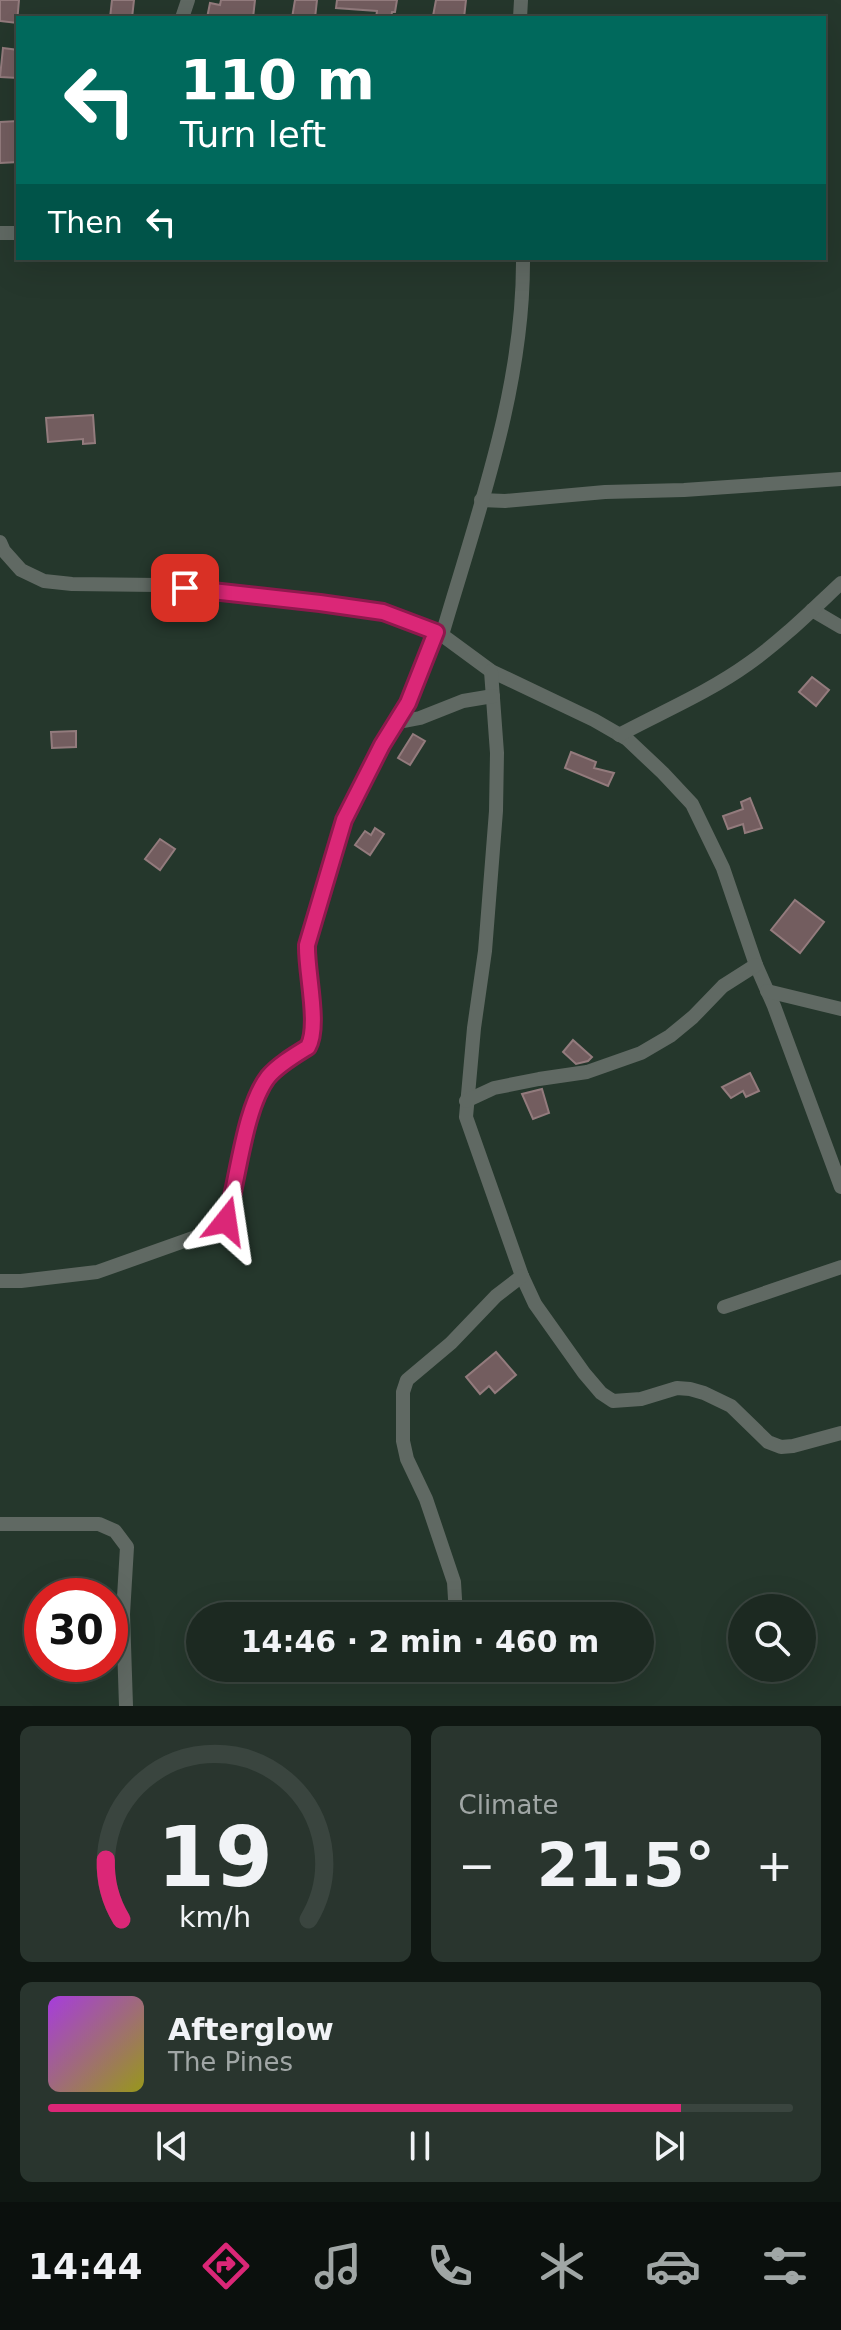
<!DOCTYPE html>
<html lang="en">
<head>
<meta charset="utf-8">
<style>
	:root { --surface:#1c2921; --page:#29352e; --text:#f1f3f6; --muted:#a0a6a5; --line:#3a453f; --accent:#db2777 }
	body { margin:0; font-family:"DejaVu Sans",sans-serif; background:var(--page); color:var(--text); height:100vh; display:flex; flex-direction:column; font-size:30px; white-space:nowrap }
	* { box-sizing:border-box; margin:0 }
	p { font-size:26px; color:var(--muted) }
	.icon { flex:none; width:44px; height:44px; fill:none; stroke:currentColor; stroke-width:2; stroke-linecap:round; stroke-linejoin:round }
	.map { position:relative; height:1706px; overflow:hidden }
	.drawer { display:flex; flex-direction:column; gap:20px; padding:20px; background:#0f1712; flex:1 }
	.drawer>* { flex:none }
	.hud { position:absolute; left:16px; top:16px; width:810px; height:244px; border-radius:0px; box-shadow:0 8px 32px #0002,0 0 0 2px var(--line); background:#00695c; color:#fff; overflow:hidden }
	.buttons { position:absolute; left:728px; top:1594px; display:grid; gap:16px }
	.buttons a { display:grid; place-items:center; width:88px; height:88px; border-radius:50%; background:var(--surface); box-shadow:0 8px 32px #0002,0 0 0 2px var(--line); font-size:40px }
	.speed { position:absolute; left:24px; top:1578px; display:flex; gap:16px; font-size:40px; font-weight:700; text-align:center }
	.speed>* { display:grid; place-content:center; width:104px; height:104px; border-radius:50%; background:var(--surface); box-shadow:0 8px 32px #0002,0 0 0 2px var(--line); line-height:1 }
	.speed .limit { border:12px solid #d22; background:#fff; color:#111 }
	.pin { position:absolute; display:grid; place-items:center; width:68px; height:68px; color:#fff; margin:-34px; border-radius:16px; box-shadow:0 4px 12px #0006 }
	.me { position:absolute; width:88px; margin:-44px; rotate:15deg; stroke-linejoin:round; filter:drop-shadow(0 0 6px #0008) }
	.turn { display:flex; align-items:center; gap:28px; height:168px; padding:0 32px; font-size:36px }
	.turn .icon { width:104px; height:104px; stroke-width:2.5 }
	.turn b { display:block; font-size:56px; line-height:68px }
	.then { display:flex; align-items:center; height:76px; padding:0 32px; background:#0003; gap:16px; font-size:30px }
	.big { font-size:60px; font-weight:700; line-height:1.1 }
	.drawer .tile { flex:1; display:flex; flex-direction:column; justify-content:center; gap:12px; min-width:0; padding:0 28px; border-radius:12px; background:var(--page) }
	.drawer .dial { align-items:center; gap:0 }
	.dial svg { height:208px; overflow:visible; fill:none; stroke:var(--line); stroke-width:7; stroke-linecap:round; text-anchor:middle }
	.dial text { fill:var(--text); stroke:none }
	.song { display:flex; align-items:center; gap:24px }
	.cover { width:96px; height:96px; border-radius:12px; background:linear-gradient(135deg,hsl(280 70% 55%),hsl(60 70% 35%)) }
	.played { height:8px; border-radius:4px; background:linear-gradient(90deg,var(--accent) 85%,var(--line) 85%) }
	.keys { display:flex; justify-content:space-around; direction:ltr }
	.heat { display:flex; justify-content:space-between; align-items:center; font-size:44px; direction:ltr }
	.drawer .tiles { flex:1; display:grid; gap:20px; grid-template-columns:1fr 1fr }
	.tile:last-child { grid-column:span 2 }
	.trip { position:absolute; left:186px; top:1602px; width:468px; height:80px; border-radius:40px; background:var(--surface); box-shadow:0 8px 32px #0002,0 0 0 2px var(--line); font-weight:700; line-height:80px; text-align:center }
	.menu { display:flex; height:128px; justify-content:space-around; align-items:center; background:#0b100d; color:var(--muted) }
	.menu .icon { width:56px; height:56px }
	.menu .on { color:var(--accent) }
	.menu b { font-size:36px; color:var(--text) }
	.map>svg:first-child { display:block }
	.building { fill:#735d5f; stroke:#937b7d; stroke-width:2 }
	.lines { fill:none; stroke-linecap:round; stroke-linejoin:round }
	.minor { stroke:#606963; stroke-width:14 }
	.route-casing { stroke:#8e194d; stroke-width:20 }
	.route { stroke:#db2777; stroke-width:14 }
</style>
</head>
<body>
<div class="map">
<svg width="841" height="1706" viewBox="0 0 841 1706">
	<rect width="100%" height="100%" fill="#25372c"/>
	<g class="building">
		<path d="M 0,0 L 19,0 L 17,23 L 0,21 Z"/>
		<path d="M 112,0 L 134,0 L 132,18 L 110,18 Z"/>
		<path d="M 221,0 L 255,0 L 253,18 L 207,18 L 210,3 L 220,5 Z"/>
		<path d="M 295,0 L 317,0 L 315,18 L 292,18 Z"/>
		<path d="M 337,0 L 397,0 L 395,12 L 392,12 L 391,18 L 376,18 L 377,11 L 336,8 Z"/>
		<path d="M 436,0 L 466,0 L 464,18 L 433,16 Z"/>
		<path d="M 3,48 L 18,50 L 18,78 L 0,77 Z"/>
		<path d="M 18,121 L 18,162 L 0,163 L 0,122 Z"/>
		<path d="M 93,415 L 95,443 L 83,444 L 83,439 L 48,442 L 46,418 Z"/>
		<path d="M 812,677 L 829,690 L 816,706 L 799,692 Z"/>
		<path d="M 76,731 L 76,747 L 52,748 L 51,732 Z"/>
		<path d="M 413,734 L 425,741 L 410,765 L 398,758 Z"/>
		<path d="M 571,752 L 596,762 L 594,768 L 614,773 L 608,786 L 565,768 Z"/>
		<path d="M 750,798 L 762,828 L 745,833 L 743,824 L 728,829 L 723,816 L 743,809 L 741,802 Z"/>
		<path d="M 375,828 L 384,834 L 370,855 L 355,845 L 365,831 L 371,835 Z"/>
		<path d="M 160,839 L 175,849 L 160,870 L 145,859 Z"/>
		<path d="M 795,900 L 824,922 L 800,953 L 771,930 Z"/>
		<path d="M 573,1040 L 592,1057 L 588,1061 L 576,1064 L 563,1052 Z"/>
		<path d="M 750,1073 L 759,1091 L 746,1097 L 743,1091 L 731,1098 L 722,1087 Z"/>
		<path d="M 542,1089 L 549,1113 L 533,1119 L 522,1094 Z"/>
		<path d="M 496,1352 L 516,1375 L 495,1393 L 489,1386 L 480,1394 L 466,1377 Z"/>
	</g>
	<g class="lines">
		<g class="minor">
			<path d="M 182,18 L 188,0"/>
			<path d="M 520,18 L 521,0"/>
			<path d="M 0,233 L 18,233"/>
			<path d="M 481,500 L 505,501 L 605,492 L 684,490 L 841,479"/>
			<path d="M 0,542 L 4,551 L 21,570 L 44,581 L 72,584 L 158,585 L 320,603 L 383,612 L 442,635 L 491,671 L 594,720 L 627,739 L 663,773 L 692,804 L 723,868 L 756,965 L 774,1006 L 841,1187"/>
			<path d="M 812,610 L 841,627"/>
			<path d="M 442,635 C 478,512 524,387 523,258"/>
			<path d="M 491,671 L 497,753 L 496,811 L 485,951 L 474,1028 L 466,1117 L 522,1276 L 535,1304 L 584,1373 L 601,1393 L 613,1401 L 641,1399 L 677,1388 L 690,1389 L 704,1393 L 731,1406 L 768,1442 L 781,1447 L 793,1446 L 841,1433"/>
			<path d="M 394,723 L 420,718 L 463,701 L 493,696"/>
			<path d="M 619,735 C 662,712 709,692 748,664 C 782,640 811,611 841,583"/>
			<path d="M 767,991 L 841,1009"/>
			<path d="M 466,1101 L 494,1088 L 539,1079 L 587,1072 L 641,1053 L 670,1036 L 693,1017 L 723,986 L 756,965"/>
			<path d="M 0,1281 L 21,1281 L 97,1272 L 218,1229 L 226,1221 C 238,1181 244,1108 268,1077 C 278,1065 295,1055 308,1047 C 320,1025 306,972 307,945 L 344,820 L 382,745 L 408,703 L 436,632"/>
			<path d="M 724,1307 L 841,1267"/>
			<path d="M 0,1524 L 99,1524 L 115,1531 L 127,1547 L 123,1614 L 126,1706"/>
			<path d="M 456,1616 L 454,1582 L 426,1499 L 407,1459 L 403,1441 L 403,1392 L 407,1380 L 451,1343 L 496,1296 L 522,1276"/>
		</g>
	</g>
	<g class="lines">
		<g class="route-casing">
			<path id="route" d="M 185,588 L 320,603 L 383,612 L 436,632 L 408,703 L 382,745 L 344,820 L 307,945 C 306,971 320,1026 308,1047 C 295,1055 278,1065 268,1077 C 244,1108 238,1181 226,1221"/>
		</g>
		<use href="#route" class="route"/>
	</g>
</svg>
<div class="buttons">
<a><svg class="icon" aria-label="search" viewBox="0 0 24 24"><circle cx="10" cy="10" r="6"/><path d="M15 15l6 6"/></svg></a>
</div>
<div class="speed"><div class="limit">30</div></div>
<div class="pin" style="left:185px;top:588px;background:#d93025"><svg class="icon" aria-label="arrive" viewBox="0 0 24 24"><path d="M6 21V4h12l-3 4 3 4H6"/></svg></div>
<svg class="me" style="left:226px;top:1221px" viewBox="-20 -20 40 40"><path d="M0-17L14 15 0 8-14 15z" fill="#db2777" stroke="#fff" stroke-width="4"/></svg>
<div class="trip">14:46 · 2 min · 460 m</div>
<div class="hud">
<div class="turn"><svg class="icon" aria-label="left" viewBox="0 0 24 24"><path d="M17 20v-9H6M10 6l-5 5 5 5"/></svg><div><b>110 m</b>Turn left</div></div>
<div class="then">Then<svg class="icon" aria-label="left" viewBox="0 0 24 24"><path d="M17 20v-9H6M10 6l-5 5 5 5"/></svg></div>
</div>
</div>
<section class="drawer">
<div class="tiles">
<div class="tile dial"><svg viewBox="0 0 100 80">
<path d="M14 69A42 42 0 1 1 86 69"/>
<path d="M14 69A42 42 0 0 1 8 46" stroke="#db2777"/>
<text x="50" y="56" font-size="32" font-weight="700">19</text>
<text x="50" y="72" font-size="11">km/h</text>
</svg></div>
<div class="tile"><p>Climate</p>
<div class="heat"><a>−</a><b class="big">21.5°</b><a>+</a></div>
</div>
<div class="tile">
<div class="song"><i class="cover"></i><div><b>Afterglow</b><p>The Pines</p></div></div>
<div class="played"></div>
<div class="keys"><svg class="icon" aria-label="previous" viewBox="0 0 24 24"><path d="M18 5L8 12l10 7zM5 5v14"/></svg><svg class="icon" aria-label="pause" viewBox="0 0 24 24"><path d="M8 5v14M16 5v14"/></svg><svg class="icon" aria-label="next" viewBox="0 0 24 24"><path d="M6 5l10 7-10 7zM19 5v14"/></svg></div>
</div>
</div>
</section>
<nav class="menu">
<b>14:44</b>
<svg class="icon on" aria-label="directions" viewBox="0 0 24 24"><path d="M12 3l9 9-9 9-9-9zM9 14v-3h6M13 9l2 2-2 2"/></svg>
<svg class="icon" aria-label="music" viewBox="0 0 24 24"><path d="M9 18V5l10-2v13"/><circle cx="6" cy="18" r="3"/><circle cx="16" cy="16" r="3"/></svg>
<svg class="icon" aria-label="phone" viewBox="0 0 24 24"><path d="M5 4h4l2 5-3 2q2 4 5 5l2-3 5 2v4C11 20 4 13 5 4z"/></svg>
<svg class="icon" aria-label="climate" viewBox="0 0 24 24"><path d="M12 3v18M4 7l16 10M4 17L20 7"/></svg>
<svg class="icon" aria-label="car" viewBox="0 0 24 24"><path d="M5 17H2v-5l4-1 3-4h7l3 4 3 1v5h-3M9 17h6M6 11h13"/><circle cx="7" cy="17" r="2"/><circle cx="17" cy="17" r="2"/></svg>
<svg class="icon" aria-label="filters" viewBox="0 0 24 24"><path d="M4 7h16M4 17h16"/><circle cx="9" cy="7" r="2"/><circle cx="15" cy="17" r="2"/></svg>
</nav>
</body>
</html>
